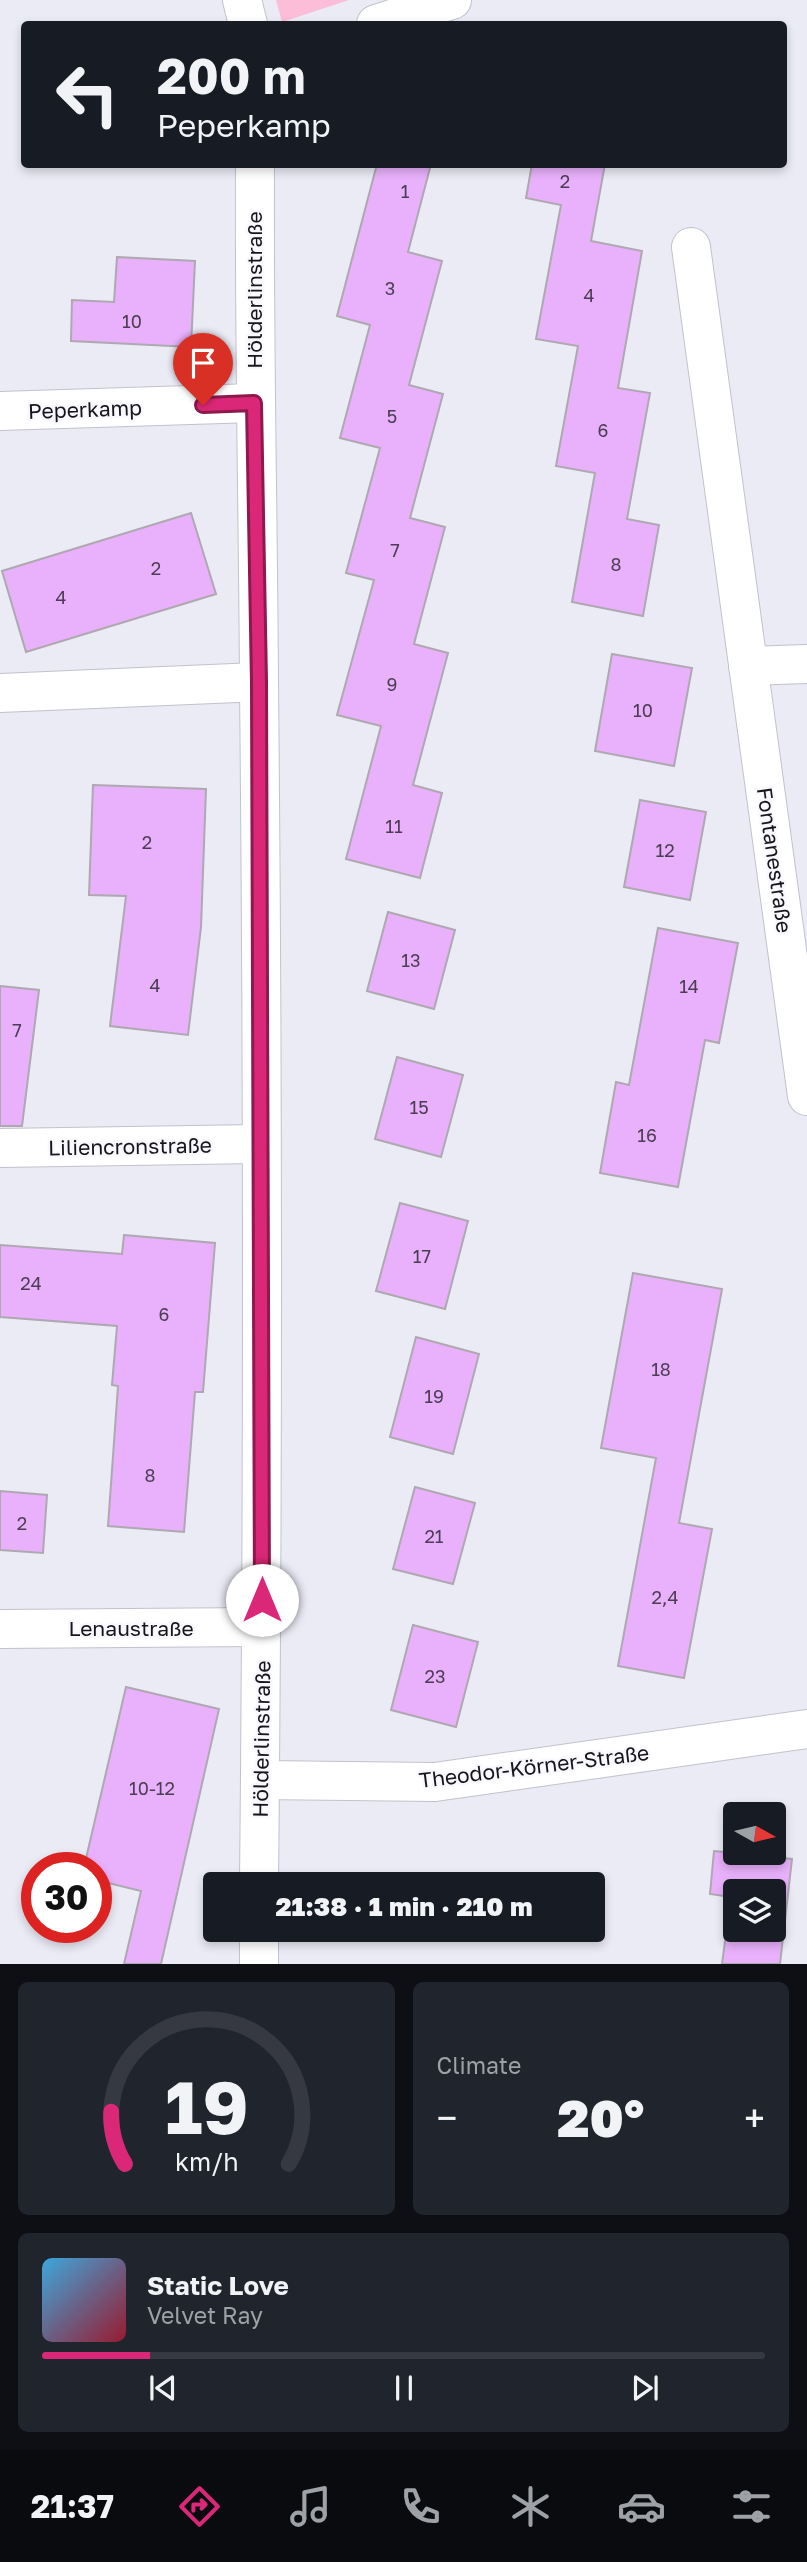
<!DOCTYPE html>
<html lang="en">
<head>
<meta charset="utf-8">
<style>
	:root { --surface:#171b24; --page:#20242c; --text:#f1f3f6; --muted:#9ea1a6; --line:#363941; --accent:#db2777 }
	body { margin:0; font-family:"Golos Text",sans-serif; background:var(--page); color:var(--text); height:100vh; display:flex; flex-direction:column; font-size:26px; white-space:nowrap }
	* { box-sizing:border-box; margin:0 }
	p { font-size:23px; color:var(--muted) }
	.icon { flex:none; width:38px; height:38px; fill:none; stroke:currentColor; stroke-width:2; stroke-linecap:round; stroke-linejoin:round }
	.map { position:relative; height:1964px; overflow:hidden }
	.sheet { display:flex; flex-direction:column; gap:18px; padding:18px; background:#0d0f14; flex:1 }
	.sheet>* { flex:none }
	.guide { position:absolute; left:21px; top:21px; width:766px; height:147px; border-radius:7px; box-shadow:0 4px 10px #0003; background:#171b24; color:var(--text); overflow:hidden }
	.needle { width:46px; rotate:98deg }
	.buttons { position:absolute; left:723px; top:1802px; display:grid; gap:14px }
	.buttons a { display:grid; place-items:center; width:63px; height:63px; border-radius:7px; background:var(--surface); box-shadow:0 4px 10px #0003; font-size:35px }
	.speed { position:absolute; left:21px; top:1852px; display:flex; gap:14px; font-size:35px; font-weight:700; text-align:center }
	.speed>* { display:grid; place-content:center; width:91px; height:91px; border-radius:50%; background:var(--surface); box-shadow:0 4px 10px #0003; line-height:1 }
	.speed .limit { border:10px solid #d22; background:#fff; color:#111 }
	.pin { position:absolute; display:grid; place-items:center; width:60px; height:60px; color:#fff; margin:-72px -30px; border-radius:50% 50% 50% 0; rotate:-45deg; box-shadow:0 0 7px #0007 }
	.pin .icon { rotate:45deg }
	.me { position:absolute; width:77px; margin:-38px; rotate:0deg; stroke-linejoin:round; filter:drop-shadow(0 0 5px #0008) }
	.turn { display:flex; align-items:center; gap:24px; height:147px; padding:0 21px; font-size:32px }
	.turn .icon { width:91px; height:91px; stroke-width:2.5 }
	.turn b { display:block; font-size:49px; line-height:60px }
	.big { font-size:52px; font-weight:800; line-height:1.1 }
	.sheet .widget { flex:1; display:flex; flex-direction:column; justify-content:center; gap:10px; min-width:0; padding:0 24px; border-radius:10px; background:var(--page) }
	.sheet .dial { align-items:center; gap:0 }
	.dial svg { height:182px; overflow:visible; fill:none; stroke:var(--line); stroke-width:7; stroke-linecap:round; text-anchor:middle }
	.dial text { fill:var(--text); stroke:none }
	.song { display:flex; align-items:center; gap:21px }
	.cover { width:84px; height:84px; border-radius:10px; background:linear-gradient(135deg,hsl(200 70% 55%),hsl(350 70% 35%)) }
	.played { height:7px; border-radius:4px; background:linear-gradient(90deg,var(--accent) 15%,var(--line) 15%) }
	.keys { display:flex; justify-content:space-around; direction:ltr }
	.heat { display:flex; justify-content:space-between; align-items:center; font-size:38px; direction:ltr }
	.sheet .tiles { flex:1; display:grid; gap:18px; grid-template-columns:1fr 1fr }
	.widget:last-child { grid-column:span 2 }
	.trip { position:absolute; left:203px; top:1872px; width:402px; height:70px; border-radius:7px; background:var(--surface); box-shadow:0 4px 10px #0003; font-weight:800; line-height:70px; text-align:center }
	.tabs { display:flex; height:112px; justify-content:space-around; align-items:center; background:#090b0e; color:var(--muted) }
	.tabs .icon { width:49px; height:49px }
	.tabs .active { color:var(--accent) }
	.tabs b { font-size:32px; color:var(--text) }
	.map>svg:first-child { display:block }
	.green { fill:#fbbdd8 }
	.building { fill:#e9b1fc; stroke:#aea8b0; stroke-width:2; fill-rule:evenodd }
	.lines { fill:none; stroke-linecap:round; stroke-linejoin:round }
	.minor-casing { stroke:#c2c2cc; stroke-width:40 }
	.minor { stroke:#fff; stroke-width:38 }
	.route-casing { stroke:#8e194d; stroke-width:18 }
	.route { stroke:#db2777; stroke-width:12 }
	.labels { text-anchor:middle; dominant-baseline:central; stroke-width:5; stroke-linejoin:round; paint-order:stroke }
	.number-label { font-size:18px; fill:#4b3d52 }
	.street-label { font-size:21px; fill:#161619; stroke:#f8f8fe }
</style>
</head>
<body>
<div class="map">
<svg width="807" height="1964" viewBox="0 0 807 1964">
	<rect width="100%" height="100%" fill="#eaebf5"/>
	<path class="green" d="M 276,0 L 349,0 L 282,22 Z"/>
	<g class="building">
		<path d="M 377,164 L 431,164 L 408,252 L 442,261 L 409,385 L 443,394 L 410,518 L 445,527 L 414,644 L 448,653 L 413,785 L 442,793 L 420,878 L 346,859 L 381,726 L 337,715 L 374,580 L 346,573 L 380,448 L 340,438 L 370,325 L 337,316 Z"/>
		<path d="M 532,164 L 605,164 L 591,241 L 642,251 L 618,388 L 650,393 L 627,519 L 659,525 L 643,616 L 572,602 L 595,473 L 556,466 L 578,346 L 536,339 L 561,205 L 526,198 Z"/>
		<path d="M 117,257 L 195,261 L 191,347 L 71,341 L 72,300 L 114,302 Z"/>
		<path d="M 191,513 L 216,594 L 26,652 L 2,571 Z"/>
		<path d="M 612,654 L 692,668 L 674,766 L 595,751 Z"/>
		<path d="M 93,785 L 206,789 L 201,927 L 188,1035 L 110,1026 L 126,896 L 89,895 Z"/>
		<path d="M 640,800 L 706,812 L 690,900 L 624,887 Z"/>
		<path d="M 388,912 L 455,930 L 434,1009 L 367,991 Z"/>
		<path d="M 658,928 L 738,943 L 719,1043 L 705,1040 L 678,1187 L 600,1173 L 616,1082 L 629,1085 Z"/>
		<path d="M 0,986 L 39,990 L 22,1126 L 0,1126 Z"/>
		<path d="M 397,1057 L 463,1075 L 441,1157 L 375,1139 Z"/>
		<path d="M 400,1203 L 468,1221 L 445,1309 L 376,1291 Z"/>
		<path d="M 124,1235 L 215,1243 L 203,1392 L 195,1392 L 184,1532 L 108,1526 L 118,1386 L 112,1385 L 117,1326 L 0,1317 L 0,1245 L 122,1254 Z"/>
		<path d="M 633,1273 L 722,1289 L 679,1523 L 712,1529 L 684,1678 L 618,1666 L 656,1458 L 601,1448 Z"/>
		<path d="M 416,1337 L 479,1354 L 453,1454 L 390,1437 Z"/>
		<path d="M 415,1487 L 475,1503 L 453,1584 L 393,1569 Z"/>
		<path d="M 0,1491 L 47,1495 L 43,1553 L 0,1550 Z"/>
		<path d="M 413,1625 L 478,1642 L 456,1727 L 391,1710 Z"/>
		<path d="M 126,1687 L 219,1709 L 161,1964 L 124,1964 L 141,1891 L 96,1880 L 96,1867 L 84,1867 Z"/>
		<path d="M 714,1851 L 792,1859 L 780,1964 L 722,1964 L 731,1897 L 710,1894 ZM 735,1892 L 774,1892 L 774,1930 L 735,1930 Z"/>
	</g>
	<g class="lines">
		<g class="minor-casing">
			<g id="minor">
				<path d="M 242,0 L 248,24"/>
				<path d="M 376,24 L 452,0"/>
				<path d="M 255,164 C 254,338 258,510 259,683 C 263,1084 263,1484 259,1885"/>
				<path d="M 691,247 L 807,1096"/>
				<path d="M 0,411 L 254,403"/>
				<path d="M 748,666 L 807,664"/>
				<path d="M 0,693 L 259,682"/>
				<path d="M 0,1148 L 260,1144"/>
				<path d="M 0,1629 L 262,1627"/>
				<path d="M 260,1780 L 435,1782 L 807,1729"/>
				<path d="M 259,1964 L 259,1930"/>
			</g>
		</g>
		<use href="#minor" class="minor"/>
	</g>
	<g class="lines">
		<g class="route-casing">
			<path id="route" d="M 203,405 L 254,403 L 259,682 L 262,1600"/>
		</g>
		<use href="#route" class="route"/>
	</g>
	<g class="labels">
		<g class="number-label">
			<text x="565" y="181">2</text>
			<text x="405" y="191">1</text>
			<text x="390" y="288">3</text>
			<text x="589" y="295">4</text>
			<text x="132" y="321">10</text>
			<text x="392" y="416">5</text>
			<text x="603" y="430">6</text>
			<text x="395" y="550">7</text>
			<text x="616" y="564">8</text>
			<text x="156" y="568">2</text>
			<text x="61" y="597">4</text>
			<text x="392" y="684">9</text>
			<text x="643" y="710">10</text>
			<text x="394" y="826">11</text>
			<text x="147" y="842">2</text>
			<text x="665" y="850">12</text>
			<text x="411" y="960">13</text>
			<text x="155" y="985">4</text>
			<text x="689" y="986">14</text>
			<text x="17" y="1030">7</text>
			<text x="419" y="1107">15</text>
			<text x="647" y="1135">16</text>
			<text x="422" y="1256">17</text>
			<text x="31" y="1283">24</text>
			<text x="164" y="1314">6</text>
			<text x="661" y="1369">18</text>
			<text x="434" y="1396">19</text>
			<text x="150" y="1475">8</text>
			<text x="22" y="1523">2</text>
			<text x="434" y="1536">21</text>
			<text x="665" y="1597">2,4</text>
			<text x="435" y="1676">23</text>
			<text x="152" y="1788">10-12</text>
		</g>
		<g class="street-label">
			<text transform="translate(254 290) rotate(-90)">Hölderlinstraße</text>
			<text transform="translate(85 409) rotate(-2)">Peperkamp</text>
			<text transform="translate(775 860) rotate(82)">Fontanestraße</text>
			<text transform="translate(130 1146) rotate(-1)">Liliencronstraße</text>
			<text x="131" y="1628">Lenaustraße</text>
			<text transform="translate(261 1739) rotate(-89)">Hölderlinstraße</text>
			<text transform="translate(534 1766) rotate(-7)">Theodor-Körner-Straße</text>
		</g>
	</g>
</svg>
<div class="buttons">
<a><svg class="needle" viewBox="-14 -14 28 28"><path d="M0-13l5 13h-10z" fill="#e53935"/><path d="M0 13l5-13h-10z" fill="#9ea1a6"/></svg></a>
<a><svg class="icon" aria-label="layers" viewBox="0 0 24 24"><path d="M12 4l9 5-9 5-9-5zM3 14l9 5 9-5"/></svg></a>
</div>
<div class="speed"><div class="limit">30</div></div>
<div class="pin" style="left:203px;top:405px;background:#d93025"><svg class="icon" aria-label="arrive" viewBox="0 0 24 24"><path d="M6 21V4h12l-3 4 3 4H6"/></svg></div>
<svg class="me" style="left:262px;top:1600px" viewBox="-20 -20 40 40"><circle r="19" fill="#fff"/><path d="M0-13L10 11 0 6-10 11z" fill="#db2777"/></svg>
<div class="trip">21:38 · 1 min · 210 m</div>
<div class="guide">
<div class="turn"><svg class="icon" aria-label="left" viewBox="0 0 24 24"><path d="M17 20v-9H6M10 6l-5 5 5 5"/></svg><div><b>200 m</b>Peperkamp</div></div>
</div>
</div>
<section class="sheet">
<div class="tiles">
<div class="widget dial"><svg viewBox="0 0 100 80">
<path d="M14 69A42 42 0 1 1 86 69"/>
<path d="M14 69A42 42 0 0 1 8 46" stroke="#db2777"/>
<text x="50" y="56" font-size="32" font-weight="700">19</text>
<text x="50" y="72" font-size="11">km/h</text>
</svg></div>
<div class="widget"><p>Climate</p>
<div class="heat"><a>−</a><b class="big">20°</b><a>+</a></div>
</div>
<div class="widget">
<div class="song"><i class="cover"></i><div><b>Static Love</b><p>Velvet Ray</p></div></div>
<div class="played"></div>
<div class="keys"><svg class="icon" aria-label="previous" viewBox="0 0 24 24"><path d="M18 5L8 12l10 7zM5 5v14"/></svg><svg class="icon" aria-label="pause" viewBox="0 0 24 24"><path d="M8 5v14M16 5v14"/></svg><svg class="icon" aria-label="next" viewBox="0 0 24 24"><path d="M6 5l10 7-10 7zM19 5v14"/></svg></div>
</div>
</div>
</section>
<nav class="tabs">
<b>21:37</b>
<svg class="icon active" aria-label="directions" viewBox="0 0 24 24"><path d="M12 3l9 9-9 9-9-9zM9 14v-3h6M13 9l2 2-2 2"/></svg>
<svg class="icon" aria-label="music" viewBox="0 0 24 24"><path d="M9 18V5l10-2v13"/><circle cx="6" cy="18" r="3"/><circle cx="16" cy="16" r="3"/></svg>
<svg class="icon" aria-label="phone" viewBox="0 0 24 24"><path d="M5 4h4l2 5-3 2q2 4 5 5l2-3 5 2v4C11 20 4 13 5 4z"/></svg>
<svg class="icon" aria-label="climate" viewBox="0 0 24 24"><path d="M12 3v18M4 7l16 10M4 17L20 7"/></svg>
<svg class="icon" aria-label="car" viewBox="0 0 24 24"><path d="M5 17H2v-5l4-1 3-4h7l3 4 3 1v5h-3M9 17h6M6 11h13"/><circle cx="7" cy="17" r="2"/><circle cx="17" cy="17" r="2"/></svg>
<svg class="icon" aria-label="filters" viewBox="0 0 24 24"><path d="M4 7h16M4 17h16"/><circle cx="9" cy="7" r="2"/><circle cx="15" cy="17" r="2"/></svg>
</nav>
</body>
</html>
